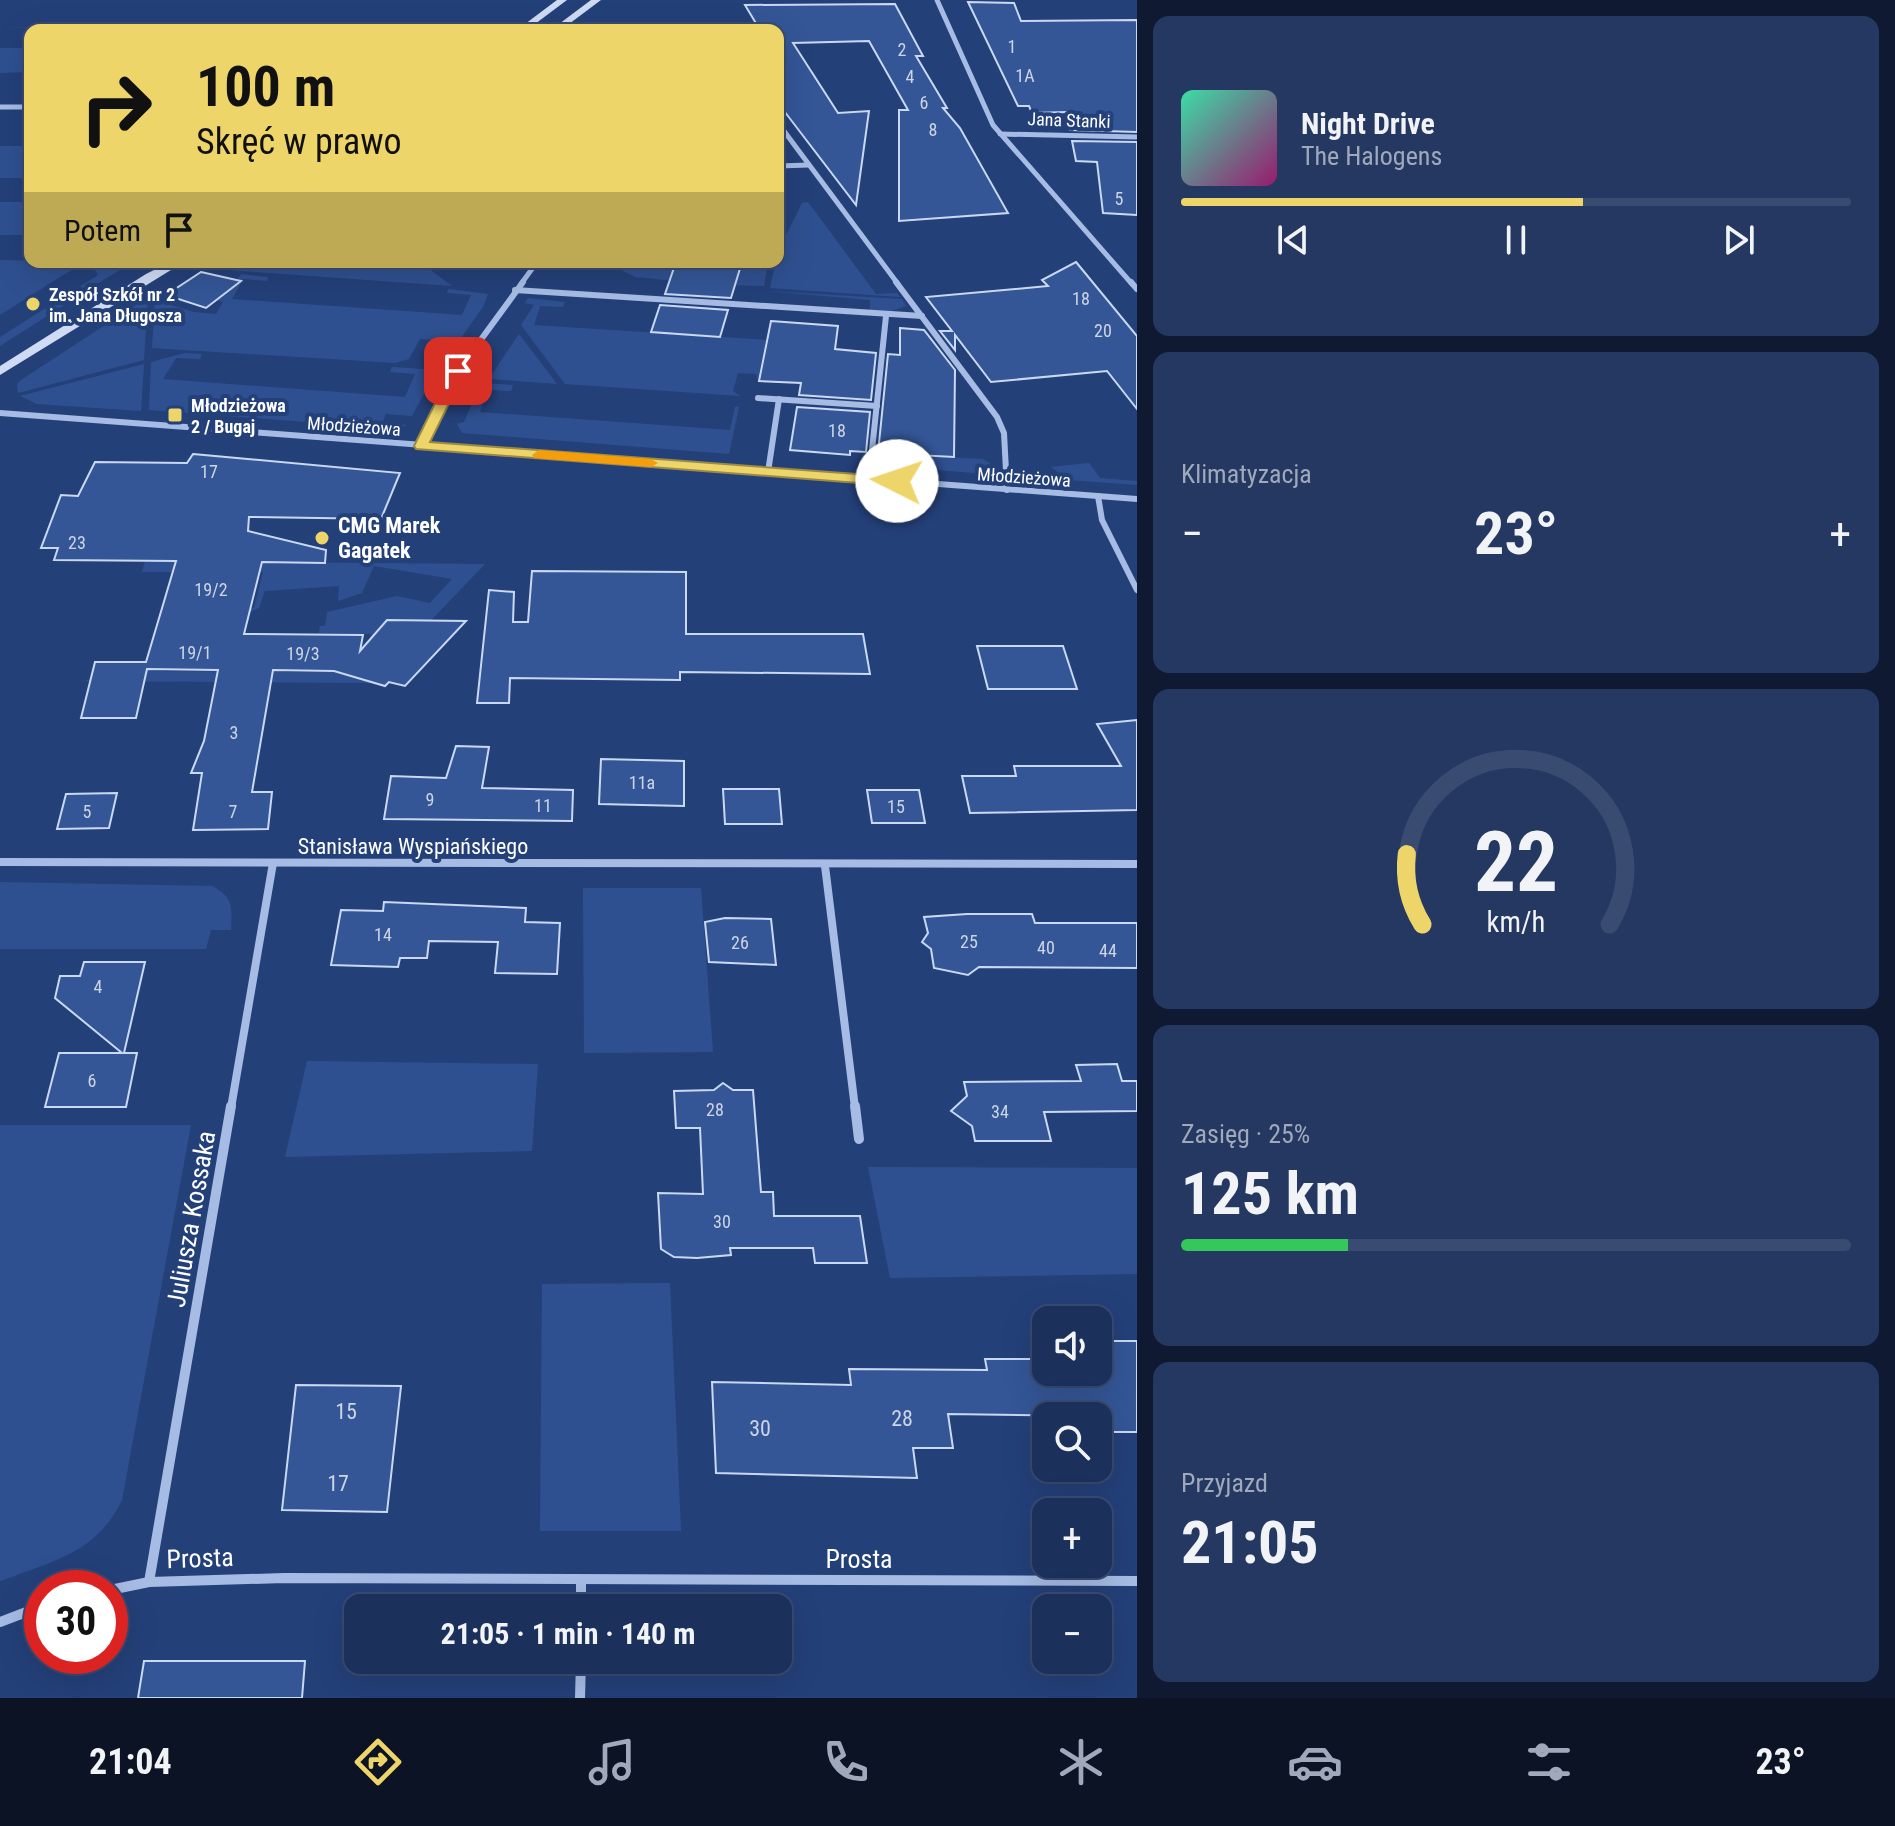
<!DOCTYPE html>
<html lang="pl">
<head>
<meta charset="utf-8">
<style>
	:root { --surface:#1b305b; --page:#243861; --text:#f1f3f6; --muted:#a0a9bb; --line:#394b71; --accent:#eed56a }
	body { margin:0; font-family:"Roboto Condensed",sans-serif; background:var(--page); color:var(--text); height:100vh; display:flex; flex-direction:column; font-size:30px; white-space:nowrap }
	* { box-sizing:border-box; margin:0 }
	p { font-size:26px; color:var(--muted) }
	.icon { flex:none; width:44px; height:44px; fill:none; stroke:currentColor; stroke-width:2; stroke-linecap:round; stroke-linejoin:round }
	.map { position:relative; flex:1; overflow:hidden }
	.sheet { display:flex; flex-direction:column; gap:16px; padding:16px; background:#0f1a32; width:758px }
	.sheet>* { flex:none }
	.top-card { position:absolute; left:24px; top:24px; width:760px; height:244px; border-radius:16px; box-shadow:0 8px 32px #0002,0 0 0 2px var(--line); background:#eed56a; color:#111; overflow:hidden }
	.fabs { position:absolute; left:1032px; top:1306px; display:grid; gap:16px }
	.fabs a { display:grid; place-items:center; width:80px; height:80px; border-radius:16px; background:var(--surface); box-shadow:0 8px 32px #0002,0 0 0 2px var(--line); font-size:40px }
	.speed { position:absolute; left:24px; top:1570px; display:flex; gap:16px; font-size:40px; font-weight:700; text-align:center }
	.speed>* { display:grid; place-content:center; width:104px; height:104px; border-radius:50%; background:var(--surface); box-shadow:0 8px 32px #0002,0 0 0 2px var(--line); line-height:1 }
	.speed .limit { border:12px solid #d22; background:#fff; color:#111 }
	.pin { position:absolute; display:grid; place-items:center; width:68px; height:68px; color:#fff; margin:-34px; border-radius:16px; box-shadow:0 4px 12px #0006 }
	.me { position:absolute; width:88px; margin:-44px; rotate:274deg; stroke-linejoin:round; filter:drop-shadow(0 0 6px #0008) }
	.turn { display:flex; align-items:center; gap:28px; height:168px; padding:0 40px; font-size:36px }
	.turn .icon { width:104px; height:104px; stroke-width:2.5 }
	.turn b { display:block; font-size:56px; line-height:68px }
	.then { display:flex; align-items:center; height:76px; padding:0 40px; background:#0003; gap:16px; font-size:30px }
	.big { font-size:60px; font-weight:700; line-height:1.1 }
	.sheet .card { flex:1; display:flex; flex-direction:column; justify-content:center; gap:12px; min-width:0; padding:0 28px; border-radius:16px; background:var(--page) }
	.sheet .dial { align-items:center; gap:0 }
	.dial svg { height:208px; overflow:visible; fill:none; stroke:var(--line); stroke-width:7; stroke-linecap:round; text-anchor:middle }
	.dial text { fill:var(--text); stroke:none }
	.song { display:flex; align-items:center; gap:24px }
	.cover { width:96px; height:96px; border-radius:12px; background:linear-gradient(135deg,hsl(160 70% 55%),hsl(320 70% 35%)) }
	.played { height:8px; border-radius:4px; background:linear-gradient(90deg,var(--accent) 60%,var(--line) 60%) }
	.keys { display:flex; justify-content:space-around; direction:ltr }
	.heat { display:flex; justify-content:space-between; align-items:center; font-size:44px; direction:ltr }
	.charge { height:12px; border-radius:6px; background:linear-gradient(90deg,#34c759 25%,var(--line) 0) }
	.trip { position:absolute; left:344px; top:1594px; width:448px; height:80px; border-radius:16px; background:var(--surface); box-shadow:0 8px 32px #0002,0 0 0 2px var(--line); font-weight:700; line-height:80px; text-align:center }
	.dock { display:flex; height:128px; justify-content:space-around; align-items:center; background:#0b1324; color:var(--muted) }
	.dock .icon { width:56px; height:56px }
	.dock .selected { color:var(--accent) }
	.dock b { font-size:36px; color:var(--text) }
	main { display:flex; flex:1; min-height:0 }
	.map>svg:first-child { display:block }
	.green { fill:#2f5090 }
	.building { fill:#345696; stroke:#c9d8f3; stroke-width:2 }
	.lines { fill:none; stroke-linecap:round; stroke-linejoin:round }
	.street-far3 { stroke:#a6bce4; stroke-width:5 }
	.street-far2 { stroke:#a6bce4; stroke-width:6 }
	.street-far1 { stroke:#a6bce4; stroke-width:8 }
	.street { stroke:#a6bce4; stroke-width:10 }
	.secondary { fill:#cfdbf4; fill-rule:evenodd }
	.route { fill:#eed56a; stroke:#9b8a45; stroke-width:2 }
	.slow { fill:#f59e0b }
	.poi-dot { fill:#eed56a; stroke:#244079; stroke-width:3 }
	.labels { text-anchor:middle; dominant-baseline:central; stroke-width:8; stroke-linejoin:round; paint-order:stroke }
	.number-label { font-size:18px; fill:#ccd5e5 }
	.far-street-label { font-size:18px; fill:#fff; stroke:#244079 }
	.far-poi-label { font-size:18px; font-weight:bold; fill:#fff; stroke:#244079; text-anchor:start }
	.poi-label { font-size:22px; font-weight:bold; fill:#fff; stroke:#244079; text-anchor:start }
	.street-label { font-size:22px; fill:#fff; stroke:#244079 }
	.near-number-label { font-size:22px; fill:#ccd5e5 }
	.near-street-label { font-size:26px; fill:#fff; stroke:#244079 }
</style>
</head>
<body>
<main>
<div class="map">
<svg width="1137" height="1698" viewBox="0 0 1137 1698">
	<rect width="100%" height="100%" fill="#244079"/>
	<g class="green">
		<path d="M 0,27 L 251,27 L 157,30 Z"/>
		<path d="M 0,48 L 30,48 L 30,72 L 0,73 Z"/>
		<rect x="0" y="146" width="30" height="32"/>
		<rect x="0" y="202" width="30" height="33"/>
		<path d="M 808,202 L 876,294 L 897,293 L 900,297 L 770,288 L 778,251 L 802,203 Z"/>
		<path d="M 0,260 L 84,262 L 0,315 Z"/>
		<path d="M 101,262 L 132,262 L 0,346 L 0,337 L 98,275 L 93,267 Z"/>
		<path d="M 199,262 L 420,262 L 452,286 L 227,270 L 197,264 Z"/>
		<path d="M 606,262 L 675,262 L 673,269 L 707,272 L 704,284 L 635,277 Z"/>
		<path d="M 742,262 L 768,262 L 764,286 L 717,285 L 721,273 L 739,274 Z"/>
		<path d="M 241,274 L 268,277 L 267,281 L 243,279 L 232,299 L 462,315 L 471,295 L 447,293 L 448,289 L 488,294 L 483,307 L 458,342 L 420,339 L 409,359 L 395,363 L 152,348 L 155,300 L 194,312 L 216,314 L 223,302 L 216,300 L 230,290 Z"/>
		<path d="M 766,291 L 902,299 L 906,306 L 892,311 L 870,310 L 870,300 Z"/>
		<path d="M 148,297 L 144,360 L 18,393 L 17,384 L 21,380 Z"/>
		<path d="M 528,298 L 565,302 L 563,307 L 540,306 L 534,325 L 766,340 L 758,380 L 756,374 L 738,373 L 733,391 L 740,396 L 565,384 L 521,325 L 534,305 L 525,303 Z"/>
		<path d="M 519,334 L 557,384 L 466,377 L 490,377 Z"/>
		<path d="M 185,353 L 202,354 L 200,359 L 176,358 L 163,379 L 405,397 L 415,374 L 390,372 L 392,367 L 437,370 L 412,416 L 386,414 L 382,423 L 407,425 L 399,429 L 149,410 L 151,362 Z"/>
		<path d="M 144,364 L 141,411 L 37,404 L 20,396 Z"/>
		<path d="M 481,383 L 513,385 L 511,391 L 488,390 L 480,412 L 730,430 L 735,407 L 739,407 L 729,454 L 462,433 L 457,424 L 464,422 Z"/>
		<path d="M 885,454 L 983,459 L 990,463 L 991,469 L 985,474 L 891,466 Z"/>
		<path d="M 1089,463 L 1100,478 L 1137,481 L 1137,485 L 1069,480 L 1051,467 Z"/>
		<path d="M 145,561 L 485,564 L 371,683 L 82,681 L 142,671 L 364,672 L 371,634 L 319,633 L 320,626 L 325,626 L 327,612 L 397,596 L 430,603 L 452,579 L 374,566 L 362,593 L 338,601 L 339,586 L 265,591 L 259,608 L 248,613 L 225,608 L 254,608 L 263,572 L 142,572 Z"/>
		<path d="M 0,882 L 212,886 C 234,897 232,908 231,930 L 211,930 L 206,949 L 0,949 Z"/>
		<path d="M 583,888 L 701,888 L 713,1052 L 584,1053 Z"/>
		<path d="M 307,1061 L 538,1064 L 532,1151 L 285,1157 Z"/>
		<path d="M 0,1125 L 191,1125 L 122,1500 C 97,1553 51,1562 0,1581 Z"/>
		<path d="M 868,1167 L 1137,1168 L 1137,1274 L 890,1278 Z"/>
		<path d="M 670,1283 L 681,1531 L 540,1531 L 542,1284 Z"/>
	</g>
	<g class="building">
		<path d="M 968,2 L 1014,3 L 1021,21 L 1137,20 L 1137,132 L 1070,130 L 1066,112 L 1032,113 L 1029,106 L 1018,106 Z"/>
		<path d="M 895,4 L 923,56 L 916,56 L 947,108 L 943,108 L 960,128 L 1008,213 L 899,221 L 899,110 L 908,110 L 869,41 L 793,43 L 838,113 L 869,111 L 856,205 L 778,103 L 778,30 L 760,30 L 745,5 Z"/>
		<path d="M 1072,141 L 1137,142 L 1137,215 L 1103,213 L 1097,162 L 1076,161 Z"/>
		<path d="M 676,262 L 742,262 L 731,298 L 665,294 Z"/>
		<path d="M 1076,262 L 1137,336 L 1137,409 L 1107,371 L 991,382 L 955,335 L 955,350 L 940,331 L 952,331 L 926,297 L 1048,286 L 1042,280 Z"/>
		<path d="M 201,272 L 241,281 L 206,308 L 166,295 Z"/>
		<path d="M 660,305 L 728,310 L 720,337 L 651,332 Z"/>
		<path d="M 771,321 L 838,326 L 835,349 L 876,353 L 871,400 L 799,395 L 801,383 L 759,381 Z"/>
		<path d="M 900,328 L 924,330 L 955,370 L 954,457 L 878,453 L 888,354 L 900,355 Z"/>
		<path d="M 797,407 L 870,412 L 866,452 L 850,451 L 850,455 L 790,450 Z"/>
		<path d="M 193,454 L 400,473 L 381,519 L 249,517 L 248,531 L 326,550 L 325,563 L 262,562 L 244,634 L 363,635 L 360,651 L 387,620 L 466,621 L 405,686 L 389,682 L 385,686 L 334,671 L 273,670 L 252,792 L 272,792 L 268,829 L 193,830 L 202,773 L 191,773 L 204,741 L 218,670 L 147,669 L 136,718 L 81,718 L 95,662 L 146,662 L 176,561 L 54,560 L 58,548 L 41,548 L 61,495 L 78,496 L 95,462 L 187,463 Z"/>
		<path d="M 532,571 L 686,572 L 686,634 L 863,634 L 870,674 L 680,672 L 680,680 L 510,678 L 509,703 L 477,703 L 489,590 L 514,592 L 513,622 L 528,622 Z"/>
		<path d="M 977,646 L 1063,646 L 1077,689 L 988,689 Z"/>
		<path d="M 1137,720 L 1137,810 L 970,813 L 962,776 L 1016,776 L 1014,766 L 1121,766 L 1097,724 Z"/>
		<path d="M 456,746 L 489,747 L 482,788 L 573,790 L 572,821 L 384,819 L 391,776 L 446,778 Z"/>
		<path d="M 601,759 L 684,761 L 684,806 L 599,804 Z"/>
		<path d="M 723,789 L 779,789 L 782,824 L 725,824 Z"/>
		<path d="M 867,790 L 919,790 L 925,823 L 872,823 Z"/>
		<path d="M 117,793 L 109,828 L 57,829 L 66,794 Z"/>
		<path d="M 384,902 L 526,908 L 525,922 L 560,923 L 557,974 L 495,973 L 498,942 L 429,941 L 427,958 L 400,958 L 398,967 L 331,965 L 341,910 L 383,911 Z"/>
		<path d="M 967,914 L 1032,914 L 1035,923 L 1137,923 L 1137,968 L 979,967 L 968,975 L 934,968 L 931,949 L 922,942 L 928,933 L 924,917 Z"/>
		<path d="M 725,918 L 771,919 L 776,965 L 709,962 L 705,922 Z"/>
		<path d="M 84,962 L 145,962 L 124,1053 L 137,1053 L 126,1107 L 45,1107 L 59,1053 L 122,1053 L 55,998 L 60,976 L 80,976 Z"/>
		<path d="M 1117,1064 L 1122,1081 L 1137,1081 L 1137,1111 L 1044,1112 L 1051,1141 L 975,1141 L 972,1126 L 951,1111 L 967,1096 L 964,1082 L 1081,1081 L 1076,1065 Z"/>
		<path d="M 723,1083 L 733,1090 L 753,1090 L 761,1192 L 773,1192 L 774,1216 L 860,1216 L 867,1263 L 815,1263 L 813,1248 L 730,1248 L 731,1255 L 697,1258 L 674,1257 L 661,1249 L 658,1193 L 703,1194 L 700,1128 L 676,1128 L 674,1091 L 714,1090 Z"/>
		<path d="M 1098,1341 L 1137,1341 L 1137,1432 L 1098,1432 L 1098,1416 L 948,1414 L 953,1448 L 913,1448 L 917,1478 L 716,1473 L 712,1382 L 851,1385 L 849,1369 L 987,1370 L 985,1359 L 1046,1359 L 1046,1372 L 1098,1372 Z"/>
		<path d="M 296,1385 L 401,1386 L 387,1512 L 282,1510 Z"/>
		<path d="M 144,1661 L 305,1661 L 302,1698 L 138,1698 Z"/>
	</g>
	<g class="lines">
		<g class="street-far3">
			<path d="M 937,0 L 993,125 L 1132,284"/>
			<path d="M 0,107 L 30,107"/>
			<path d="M 778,123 L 898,284"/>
			<path d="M 1000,134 L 1137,137"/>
			<path d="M 778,166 L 809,165"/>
			<path d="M 521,284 L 537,262"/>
		</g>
		<g class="street-far2">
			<path d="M 896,282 L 997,417 L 1004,433 L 1007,490"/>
			<path d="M 1131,282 L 1137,289"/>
			<path d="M 515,290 L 922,316"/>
			<path d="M 758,398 L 877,406"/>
			<path d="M 0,413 L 1137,499"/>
			<path d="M 421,446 L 458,371 L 523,282"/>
			<path d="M 768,472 L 779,399"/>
			<path d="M 869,479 L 886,316"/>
			<path d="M 1098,496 L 1102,520 L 1137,590"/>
		</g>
		<g class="street-far1">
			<path d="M 0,862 L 1137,864"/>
			<path d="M 825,866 L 855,1108"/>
			<path d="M 231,1108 L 273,863"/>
		</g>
		<g class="street">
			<path d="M 855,1106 L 859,1139"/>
			<path d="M 581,1580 L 581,1608"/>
			<path d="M 149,1582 L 231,1106"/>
			<path d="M 110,1590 L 149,1582 L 284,1578 L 1137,1581"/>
			<path d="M 0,1622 L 42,1606"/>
			<path d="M 580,1698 L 581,1660"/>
		</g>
		<g class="secondary">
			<path d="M 557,0 L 567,0 L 527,30 L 517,30 Z"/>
			<path d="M 591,0 L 601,0 L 561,30 L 551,30 Z"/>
			<path d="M 170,262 L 184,262 L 0,375 L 0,366 L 146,274 Z"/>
		</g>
	</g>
	<path class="route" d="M 458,367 L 465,371 L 430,442 L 897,477 L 904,481 L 897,486 L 416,449 L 414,446 L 451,371 Z"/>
	<path class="slow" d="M 539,450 L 651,459 L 658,463 L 651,467 L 534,458 L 532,455 Z"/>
	<g class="poi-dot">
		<circle cx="33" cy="304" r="8"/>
		<rect x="167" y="407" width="16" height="16" rx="4"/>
		<circle cx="322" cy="538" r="8"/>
	</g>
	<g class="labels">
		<g class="number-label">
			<text x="1012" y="46">1</text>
			<text x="902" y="49">2</text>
			<text x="1025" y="75">1A</text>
			<text x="910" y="76">4</text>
			<text x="924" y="102">6</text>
			<text x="933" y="129">8</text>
			<text x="1119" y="198">5</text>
			<text x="1081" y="298">18</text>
			<text x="1103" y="330">20</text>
			<text x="837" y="430">18</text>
			<text x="209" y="471">17</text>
			<text x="77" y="542">23</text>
			<text x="211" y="589">19/2</text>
			<text x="195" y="652">19/1</text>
			<text x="303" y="653">19/3</text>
			<text x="234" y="732">3</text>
			<text x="642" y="782">11a</text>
			<text x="430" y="799">9</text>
			<text x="543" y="805">11</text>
			<text x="896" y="806">15</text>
			<text x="87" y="811">5</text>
			<text x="233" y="811">7</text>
			<text x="383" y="934">14</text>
			<text x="969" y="941">25</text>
			<text x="740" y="942">26</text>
			<text x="1046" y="947">40</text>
			<text x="1108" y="950">44</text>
			<text x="98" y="986">4</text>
			<text x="92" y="1080">6</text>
			<text x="715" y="1109">28</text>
			<text x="1000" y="1111">34</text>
			<text x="722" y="1221">30</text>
		</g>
		<g class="far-street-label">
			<text transform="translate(1069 120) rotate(2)">Jana Stanki</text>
			<text transform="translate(354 426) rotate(4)">Młodzieżowa</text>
			<text transform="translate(1024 477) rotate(4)">Młodzieżowa</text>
		</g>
		<g class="far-poi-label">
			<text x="49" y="294">Zespół Szkół nr 2<tspan x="49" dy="21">im. Jana Długosza</tspan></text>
			<text x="191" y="405">Młodzieżowa<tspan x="191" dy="21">2 / Bugaj</tspan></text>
		</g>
		<g class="poi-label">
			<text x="338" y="525">CMG Marek<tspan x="338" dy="25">Gagatek</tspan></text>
		</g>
		<g class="street-label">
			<text x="413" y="846">Stanisława Wyspiańskiego</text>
		</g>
		<g class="near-number-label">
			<text x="346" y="1411">15</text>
			<text x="902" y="1418">28</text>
			<text x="760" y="1428">30</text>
			<text x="338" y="1483">17</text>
		</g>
		<g class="near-street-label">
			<text transform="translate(191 1219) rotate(-80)">Juliusza Kossaka</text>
			<text transform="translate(200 1558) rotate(-2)">Prosta</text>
			<text x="859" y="1559">Prosta</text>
		</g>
	</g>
</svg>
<div class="fabs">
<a><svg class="icon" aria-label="sound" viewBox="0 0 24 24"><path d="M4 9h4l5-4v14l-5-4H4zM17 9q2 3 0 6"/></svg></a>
<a><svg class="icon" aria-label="search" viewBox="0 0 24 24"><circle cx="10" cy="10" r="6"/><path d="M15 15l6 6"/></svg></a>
<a>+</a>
<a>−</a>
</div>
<div class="speed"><div class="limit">30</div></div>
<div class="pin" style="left:458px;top:371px;background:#d93025"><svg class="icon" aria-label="arrive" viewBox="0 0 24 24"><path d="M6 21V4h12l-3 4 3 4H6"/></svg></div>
<svg class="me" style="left:897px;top:481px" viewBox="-20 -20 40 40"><circle r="19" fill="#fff"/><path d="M0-13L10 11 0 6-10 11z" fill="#eed56a"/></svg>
<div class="trip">21:05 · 1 min · 140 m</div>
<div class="top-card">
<div class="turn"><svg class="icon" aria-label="right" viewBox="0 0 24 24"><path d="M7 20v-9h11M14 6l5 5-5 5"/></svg><div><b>100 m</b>Skręć w prawo</div></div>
<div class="then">Potem<svg class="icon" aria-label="arrive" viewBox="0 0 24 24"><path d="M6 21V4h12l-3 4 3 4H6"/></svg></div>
</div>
</div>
<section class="sheet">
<div class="card">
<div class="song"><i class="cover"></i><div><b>Night Drive</b><p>The Halogens</p></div></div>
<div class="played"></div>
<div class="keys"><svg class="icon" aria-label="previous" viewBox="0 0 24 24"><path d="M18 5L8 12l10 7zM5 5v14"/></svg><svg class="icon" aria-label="pause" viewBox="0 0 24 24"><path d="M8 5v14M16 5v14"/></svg><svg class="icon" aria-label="next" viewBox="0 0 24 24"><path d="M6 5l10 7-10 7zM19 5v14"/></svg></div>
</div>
<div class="card"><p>Klimatyzacja</p>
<div class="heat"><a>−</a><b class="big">23°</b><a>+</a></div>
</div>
<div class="card dial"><svg viewBox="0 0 100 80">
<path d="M14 69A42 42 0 1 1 86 69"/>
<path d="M14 69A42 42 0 0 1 8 42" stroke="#eed56a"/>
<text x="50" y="56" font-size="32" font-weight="700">22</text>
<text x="50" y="72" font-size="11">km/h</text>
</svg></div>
<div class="card"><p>Zasięg · 25%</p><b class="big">125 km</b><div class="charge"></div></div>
<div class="card"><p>Przyjazd</p><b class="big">21:05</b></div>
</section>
</main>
<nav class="dock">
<b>21:04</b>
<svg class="icon selected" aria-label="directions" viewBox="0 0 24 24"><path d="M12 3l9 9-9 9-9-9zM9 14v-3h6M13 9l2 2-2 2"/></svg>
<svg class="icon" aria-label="music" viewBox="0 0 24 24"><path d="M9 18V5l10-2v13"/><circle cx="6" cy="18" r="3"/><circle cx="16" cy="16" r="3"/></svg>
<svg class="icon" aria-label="phone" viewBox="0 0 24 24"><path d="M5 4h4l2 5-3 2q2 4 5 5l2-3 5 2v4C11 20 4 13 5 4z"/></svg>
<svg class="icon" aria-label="climate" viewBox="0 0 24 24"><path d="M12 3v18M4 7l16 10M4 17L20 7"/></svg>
<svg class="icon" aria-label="car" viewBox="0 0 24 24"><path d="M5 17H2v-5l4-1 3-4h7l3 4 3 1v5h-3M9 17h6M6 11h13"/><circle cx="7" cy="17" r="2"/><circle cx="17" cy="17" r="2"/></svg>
<svg class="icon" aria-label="filters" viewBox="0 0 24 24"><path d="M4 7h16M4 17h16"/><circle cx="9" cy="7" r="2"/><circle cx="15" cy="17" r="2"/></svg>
<b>23°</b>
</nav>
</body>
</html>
